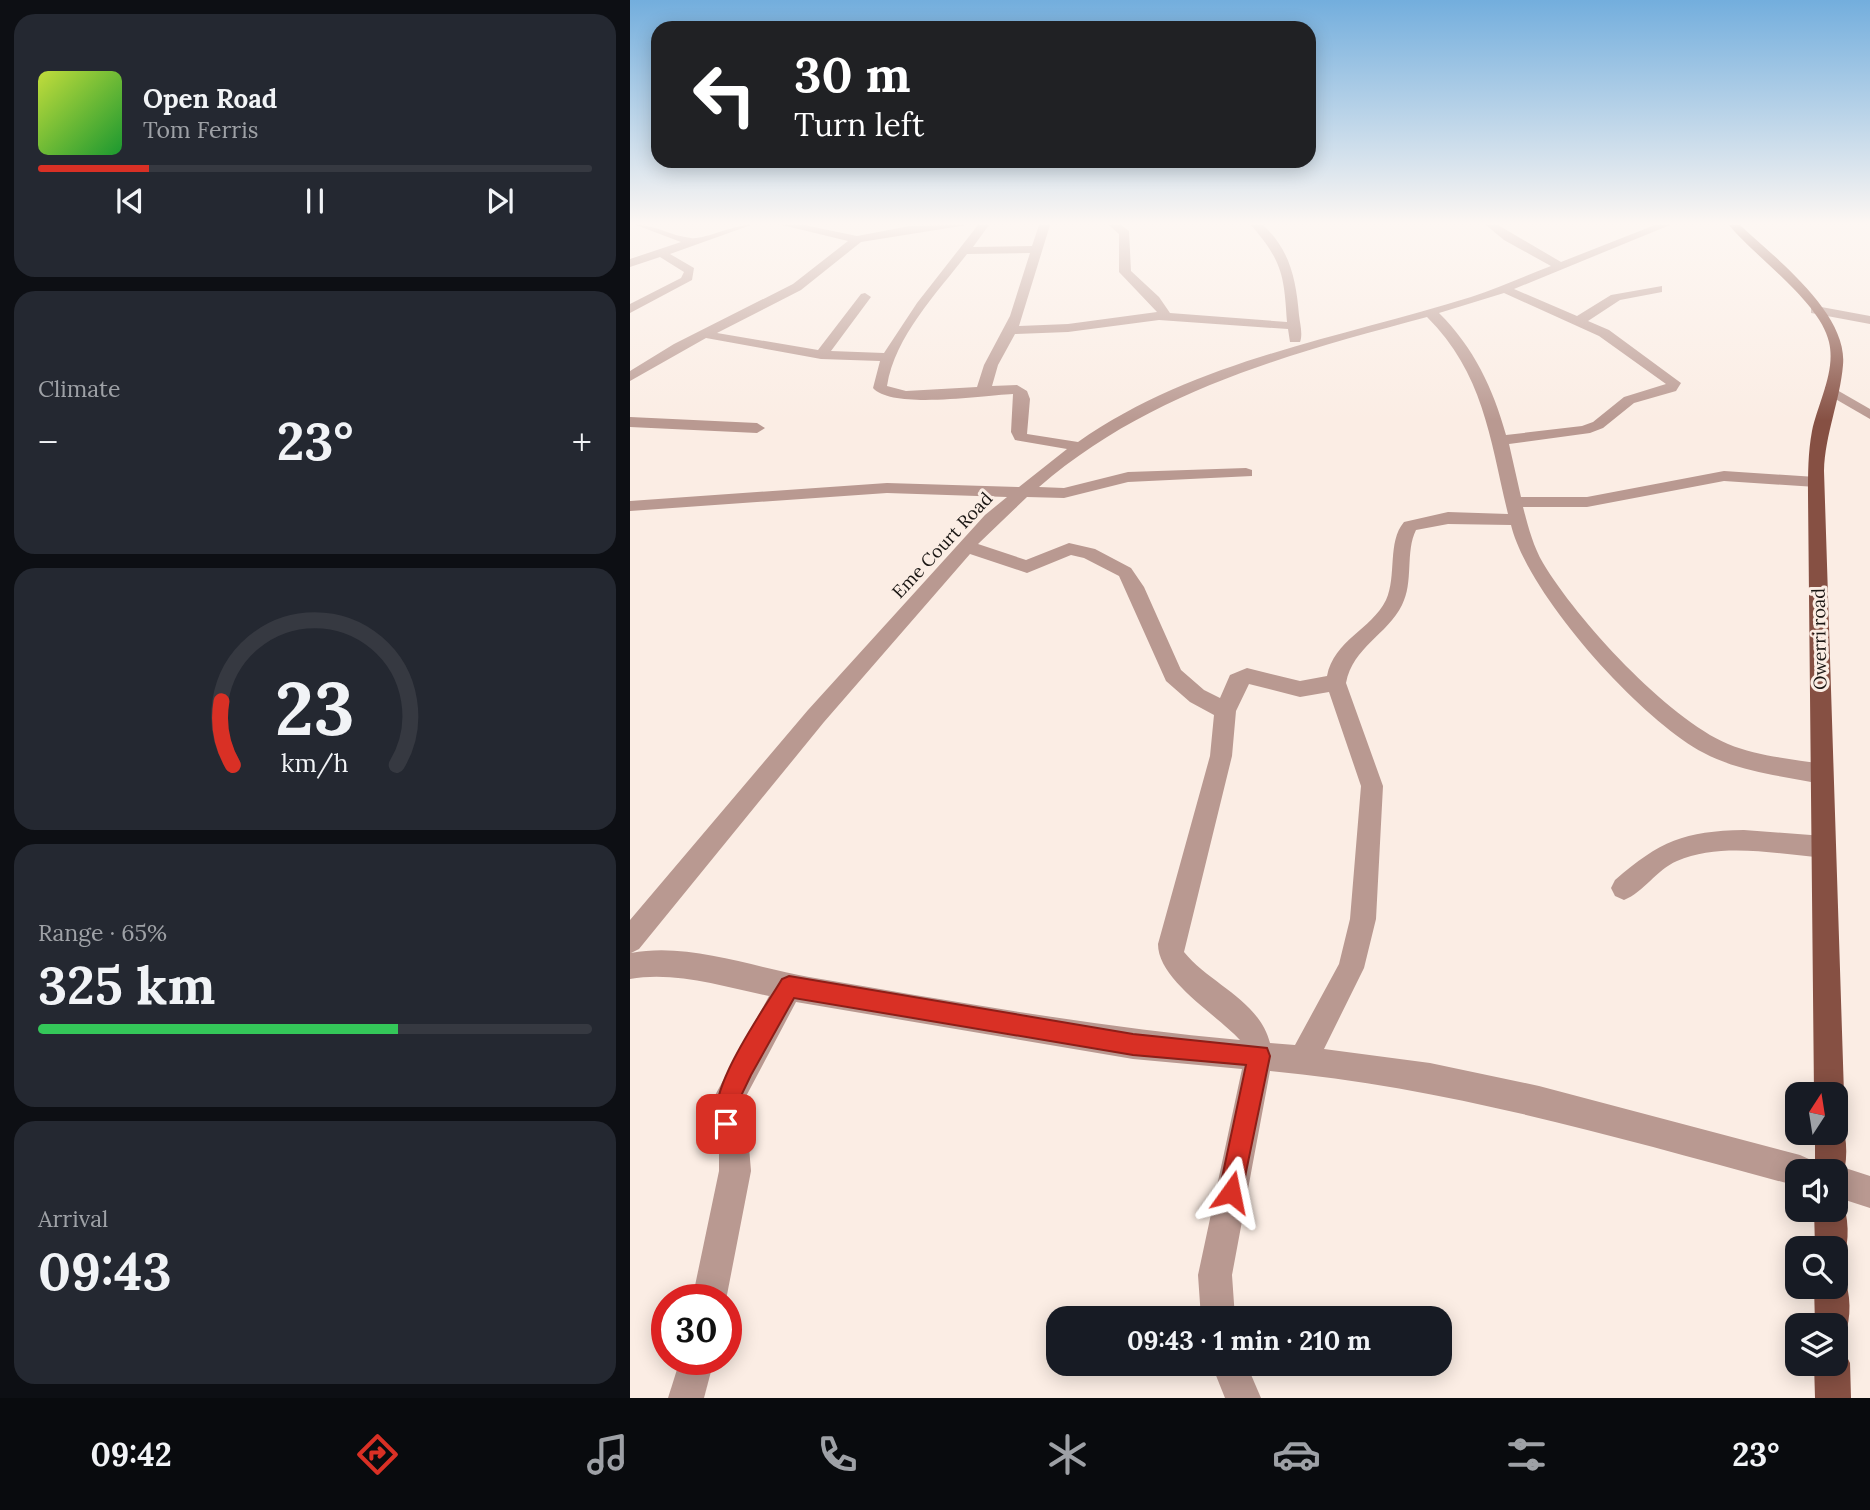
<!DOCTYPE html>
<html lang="en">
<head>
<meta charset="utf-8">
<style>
	:root { --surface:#171b24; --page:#242831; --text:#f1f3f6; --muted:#9ea1a6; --line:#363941; --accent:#d93025 }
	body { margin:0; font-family:Lora,serif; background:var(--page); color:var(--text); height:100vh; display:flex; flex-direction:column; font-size:26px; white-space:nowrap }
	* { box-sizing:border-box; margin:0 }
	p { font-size:23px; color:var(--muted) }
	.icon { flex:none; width:38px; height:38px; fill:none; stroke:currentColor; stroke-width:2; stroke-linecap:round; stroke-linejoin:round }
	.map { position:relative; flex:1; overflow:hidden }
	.sheet { display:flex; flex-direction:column; gap:14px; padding:14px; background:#0d0f14; width:630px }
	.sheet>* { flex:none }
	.hud { position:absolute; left:21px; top:21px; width:665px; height:147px; border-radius:21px; box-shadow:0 4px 18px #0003; background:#202124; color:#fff; overflow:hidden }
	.needle { width:46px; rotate:12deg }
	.fabs { position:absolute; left:1155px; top:1082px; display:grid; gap:14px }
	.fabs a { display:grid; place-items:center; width:63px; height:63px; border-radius:14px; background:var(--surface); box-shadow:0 4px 18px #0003; font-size:35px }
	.speed { position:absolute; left:21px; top:1284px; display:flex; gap:14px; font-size:35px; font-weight:700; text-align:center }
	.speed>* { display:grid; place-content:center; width:91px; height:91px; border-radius:50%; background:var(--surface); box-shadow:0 4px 18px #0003; line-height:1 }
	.speed .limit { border:10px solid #d22; background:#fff; color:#111 }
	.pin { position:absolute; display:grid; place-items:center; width:60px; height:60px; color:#fff; margin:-30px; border-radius:14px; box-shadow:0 4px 10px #0006 }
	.me { position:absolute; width:77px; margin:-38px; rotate:12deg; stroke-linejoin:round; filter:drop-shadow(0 0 5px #0008) }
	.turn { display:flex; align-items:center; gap:24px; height:147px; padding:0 28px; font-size:32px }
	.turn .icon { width:91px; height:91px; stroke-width:2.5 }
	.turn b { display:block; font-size:49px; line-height:60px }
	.big { font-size:52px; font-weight:700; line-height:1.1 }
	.sheet .card { flex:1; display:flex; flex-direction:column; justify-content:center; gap:10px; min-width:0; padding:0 24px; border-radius:21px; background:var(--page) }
	.sheet .dial { align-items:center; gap:0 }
	.dial svg { height:182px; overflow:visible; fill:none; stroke:var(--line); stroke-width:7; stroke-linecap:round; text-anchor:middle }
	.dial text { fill:var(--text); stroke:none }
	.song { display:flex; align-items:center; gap:21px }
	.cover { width:84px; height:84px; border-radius:10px; background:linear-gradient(135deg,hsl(70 70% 55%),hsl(130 70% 35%)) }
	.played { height:7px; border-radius:4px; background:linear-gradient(90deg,var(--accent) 20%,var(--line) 20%) }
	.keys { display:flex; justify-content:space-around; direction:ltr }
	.heat { display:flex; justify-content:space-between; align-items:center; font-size:38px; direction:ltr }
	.charge { height:10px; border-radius:5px; background:linear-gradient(90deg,#34c759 65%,var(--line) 0) }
	.trip { position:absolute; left:416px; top:1306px; width:406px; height:70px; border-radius:21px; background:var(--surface); box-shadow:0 4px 18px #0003; font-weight:700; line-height:70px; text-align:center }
	.menu { display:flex; height:112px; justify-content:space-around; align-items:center; background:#090b0e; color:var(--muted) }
	.menu .icon { width:49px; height:49px }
	.menu .current { color:var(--accent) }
	.menu b { font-size:32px; color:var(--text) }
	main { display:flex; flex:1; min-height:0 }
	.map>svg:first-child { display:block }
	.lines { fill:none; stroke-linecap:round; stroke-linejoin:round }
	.minor { fill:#b99991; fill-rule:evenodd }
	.major { fill:#865043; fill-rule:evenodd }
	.route { fill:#d93025; stroke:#8d1f18; stroke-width:2 }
	.labels { text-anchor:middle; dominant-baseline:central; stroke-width:6; stroke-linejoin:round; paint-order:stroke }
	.street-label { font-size:18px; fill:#1a1613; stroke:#fbede4 }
</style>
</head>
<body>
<main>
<section class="sheet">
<div class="card">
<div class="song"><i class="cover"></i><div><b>Open Road</b><p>Tom Ferris</p></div></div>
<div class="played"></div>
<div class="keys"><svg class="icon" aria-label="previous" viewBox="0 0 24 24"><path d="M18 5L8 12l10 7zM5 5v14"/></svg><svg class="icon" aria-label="pause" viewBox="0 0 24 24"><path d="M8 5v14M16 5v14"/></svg><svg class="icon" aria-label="next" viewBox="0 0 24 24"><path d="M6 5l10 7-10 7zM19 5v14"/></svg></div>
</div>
<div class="card"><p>Climate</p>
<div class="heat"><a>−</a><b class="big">23°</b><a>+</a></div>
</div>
<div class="card dial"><svg viewBox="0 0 100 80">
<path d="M14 69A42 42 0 1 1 86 69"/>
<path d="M14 69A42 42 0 0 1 9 41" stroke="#d93025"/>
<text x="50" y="56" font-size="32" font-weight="700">23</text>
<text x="50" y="72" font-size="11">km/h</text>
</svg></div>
<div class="card"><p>Range · 65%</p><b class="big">325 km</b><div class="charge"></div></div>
<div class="card"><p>Arrival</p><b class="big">09:43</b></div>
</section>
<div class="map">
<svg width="1240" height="1398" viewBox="0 0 1240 1398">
	<rect width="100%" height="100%" fill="#fbede4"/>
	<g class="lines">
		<g class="minor">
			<path d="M 6,225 C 26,225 41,236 61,238 C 74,240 102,225 121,225 L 40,254 L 64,268 L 62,280 L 0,313 L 0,304 L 51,278 L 54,272 L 30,257 L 0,267 L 0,259 L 51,242 Z"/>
			<path d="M 152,225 L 174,225 L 227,236 L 280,226 L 337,225 L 231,242 L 171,290 L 87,333 L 188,350 L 231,294 L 235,293 L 241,297 L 201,351 L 254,353 L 287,303 L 348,225 L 359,225 L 343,247 L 402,246 L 409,225 L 420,225 L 389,326 L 438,324 L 527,312 L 489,272 L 489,234 L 479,225 L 491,225 L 499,231 L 501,271 L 529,297 L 540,313 L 657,322 C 654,274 652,261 621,225 L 633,225 C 660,250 666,279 669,315 C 670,324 673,334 670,342 L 660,342 L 658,329 L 529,320 L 438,332 L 385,334 L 368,365 L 362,386 L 387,385 L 397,391 L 400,399 L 397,434 L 448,442 C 565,360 707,339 841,297 C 868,288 895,276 921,266 L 874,240 L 856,225 L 868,225 L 931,262 L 1025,225 L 1040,225 L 884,289 L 947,316 L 981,295 L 1032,286 L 1032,292 L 990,300 L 958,321 L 979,330 L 1051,383 L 1046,391 L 1004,403 L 973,428 L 960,433 L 879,444 L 891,497 L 957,497 L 1094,471 L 1186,477 L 1194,482 L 1186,487 L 1094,481 L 957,507 L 893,507 C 898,526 903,546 913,563 C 947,620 1037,718 1098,744 C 1127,756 1161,759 1192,764 L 1200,767 L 1203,774 L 1200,781 L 1192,784 C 1152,776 1110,772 1074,753 C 1011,720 898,595 881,525 L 818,524 L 786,530 C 775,552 784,582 772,605 C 757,635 723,647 716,683 L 753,786 L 746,919 L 734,968 L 694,1049 L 800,1063 L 909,1086 L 1170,1155 L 1181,1160 L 1185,1171 L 1167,1171 L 1167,1186 C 993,1139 821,1088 640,1071 L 602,1275 L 605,1318 L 571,1318 L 568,1275 L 612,1069 L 503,1059 L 166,1002 L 113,1102 L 111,1124 L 119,1147 L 121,1171 L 96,1300 L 62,1300 L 89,1171 L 89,1147 L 81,1124 L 83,1099 L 139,996 C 94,987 46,971 0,979 L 0,920 L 178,710 L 355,515 L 377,497 L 257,493 L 0,511 L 0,501 L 257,483 L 389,487 L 437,449 L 385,440 L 381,432 L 383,394 C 353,395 263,410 243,388 L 250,361 L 191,359 L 76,338 L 0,381 L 0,371 L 44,344 L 163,284 L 218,241 ZM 400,253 L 380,316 L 354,365 L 347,387 L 276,391 L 257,386 C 265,336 307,293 337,254 ZM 874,293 L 969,336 L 1036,384 L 994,397 L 963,422 L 952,426 L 876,435 C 863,388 844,348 809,313 ZM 797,317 C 854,374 860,439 878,514 L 818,512 L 774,522 C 757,542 767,576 756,600 C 741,630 704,640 697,676 L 670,681 L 617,668 L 600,675 L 590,698 L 574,690 L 551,670 L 514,587 L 501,568 L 465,549 L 439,543 L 396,560 L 348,544 L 397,497 L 434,498 L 498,482 L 622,476 L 622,470 L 616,468 L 498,472 L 434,488 L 409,487 C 520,391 659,354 797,317 ZM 340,554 L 397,573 L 441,555 L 454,558 L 489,576 L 536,681 L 560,702 L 584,715 L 580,756 L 528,944 C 528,980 586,1014 610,1040 C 465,1027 322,1001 179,977 C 122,967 58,942 1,953 L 9,949 L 194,722 ZM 619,684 L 670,697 L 699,692 L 731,786 L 720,919 L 709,964 L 665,1045 L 640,1043 C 629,1000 580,984 554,952 L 602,756 L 606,711 Z"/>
			<path d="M 1186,306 L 1240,316 L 1240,324 L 1181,313 L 1181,307 Z"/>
			<path d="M 1200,386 L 1240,409 L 1240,419 L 1195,393 L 1195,387 Z"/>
			<path d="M 0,417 L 127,423 L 135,428 L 127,433 L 0,427 Z"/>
			<path d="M 1114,830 L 1194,836 L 1203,839 L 1206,847 L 1203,855 L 1194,858 C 1148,854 1091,842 1047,861 C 1026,870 1014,892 994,900 L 985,896 L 981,888 L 985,880 C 1030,841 1054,831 1114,830 Z"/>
			<path d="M 1206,1165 L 1240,1176 L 1240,1208 L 1206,1197 L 1206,1171 L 1195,1171 Z"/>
			<path d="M 50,1360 L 84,1360 L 74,1398 L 38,1398 Z"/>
			<path d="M 581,1363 L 616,1363 L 631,1398 L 595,1398 Z"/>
		</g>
		<g class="major">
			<path d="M 1099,225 L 1110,225 C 1145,258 1218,313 1213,365 C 1210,401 1195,434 1194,471 L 1214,1094 L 1206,1106 L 1206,1094 L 1184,1094 L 1178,495 C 1178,474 1178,452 1182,431 C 1188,403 1206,371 1199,342 C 1190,302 1125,257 1099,225 Z"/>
			<path d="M 1206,1119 L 1211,1121 C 1218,1139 1218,1164 1211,1182 L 1206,1184 L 1206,1171 L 1185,1171 L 1185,1132 L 1206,1132 Z"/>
			<path d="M 1206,1195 L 1211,1198 C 1219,1216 1220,1241 1213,1260 L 1206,1262 L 1206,1248 L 1185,1248 L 1184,1209 L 1206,1209 Z"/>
			<path d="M 1206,1271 L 1213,1274 C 1221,1293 1222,1318 1214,1337 L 1206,1341 L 1206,1325 L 1185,1325 L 1184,1286 L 1206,1286 Z"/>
			<path d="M 1206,1347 L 1214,1351 L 1220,1363 L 1221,1398 L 1185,1398 L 1184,1363 L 1206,1363 Z"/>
		</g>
	</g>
	<linearGradient id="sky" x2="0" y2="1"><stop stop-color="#73aedd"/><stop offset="0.53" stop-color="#fdf7f3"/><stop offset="1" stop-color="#fdf7f3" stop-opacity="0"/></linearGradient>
	<rect width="1240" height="421" fill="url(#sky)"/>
	<path class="route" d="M 159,976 L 503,1034 L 637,1048 L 640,1056 L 610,1201 L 601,1204 L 593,1201 L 589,1192 L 616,1065 L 503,1055 L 164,998 L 121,1075 L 109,1100 L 104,1132 L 96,1135 L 88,1132 C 72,1094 132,1013 152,979 Z"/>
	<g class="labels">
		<g class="street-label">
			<text transform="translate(312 545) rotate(-47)">Eme Court Road</text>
			<text transform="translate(1189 639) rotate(-91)">Owerri road</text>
		</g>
	</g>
</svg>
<div class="fabs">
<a><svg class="needle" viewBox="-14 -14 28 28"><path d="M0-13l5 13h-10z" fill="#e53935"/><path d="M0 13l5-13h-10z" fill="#9ea1a6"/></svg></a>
<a><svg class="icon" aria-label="sound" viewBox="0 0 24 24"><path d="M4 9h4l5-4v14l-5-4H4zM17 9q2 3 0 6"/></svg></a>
<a><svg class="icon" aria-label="search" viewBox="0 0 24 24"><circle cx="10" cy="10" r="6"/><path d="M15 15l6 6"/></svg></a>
<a><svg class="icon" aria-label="layers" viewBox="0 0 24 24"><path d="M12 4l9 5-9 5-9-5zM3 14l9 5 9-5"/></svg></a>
</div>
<div class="speed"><div class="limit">30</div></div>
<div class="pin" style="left:96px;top:1124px;background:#d93025"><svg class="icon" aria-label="arrive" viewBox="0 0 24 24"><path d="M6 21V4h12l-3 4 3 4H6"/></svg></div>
<svg class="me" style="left:601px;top:1192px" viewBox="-20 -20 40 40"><path d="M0-17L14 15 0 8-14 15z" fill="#d93025" stroke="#fff" stroke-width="4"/></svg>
<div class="trip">09:43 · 1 min · 210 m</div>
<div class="hud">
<div class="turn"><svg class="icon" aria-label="left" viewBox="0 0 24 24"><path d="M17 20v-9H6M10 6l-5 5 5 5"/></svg><div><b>30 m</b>Turn left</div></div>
</div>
</div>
</main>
<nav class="menu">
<b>09:42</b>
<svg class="icon current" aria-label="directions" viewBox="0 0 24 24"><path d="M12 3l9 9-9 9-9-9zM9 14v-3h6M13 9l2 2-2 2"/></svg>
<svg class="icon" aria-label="music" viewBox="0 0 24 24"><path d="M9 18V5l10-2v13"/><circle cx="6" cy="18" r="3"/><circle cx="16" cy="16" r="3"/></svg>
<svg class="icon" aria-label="phone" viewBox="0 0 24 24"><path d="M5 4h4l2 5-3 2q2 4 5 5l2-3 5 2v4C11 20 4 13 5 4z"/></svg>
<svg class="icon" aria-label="climate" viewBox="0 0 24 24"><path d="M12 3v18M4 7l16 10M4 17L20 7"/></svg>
<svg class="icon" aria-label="car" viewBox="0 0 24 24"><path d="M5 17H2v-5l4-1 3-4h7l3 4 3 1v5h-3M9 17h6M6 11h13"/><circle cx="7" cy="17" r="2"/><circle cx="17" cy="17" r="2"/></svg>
<svg class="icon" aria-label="filters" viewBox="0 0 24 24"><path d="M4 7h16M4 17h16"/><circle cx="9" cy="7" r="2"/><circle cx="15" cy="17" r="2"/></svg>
<b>23°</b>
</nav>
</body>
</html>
